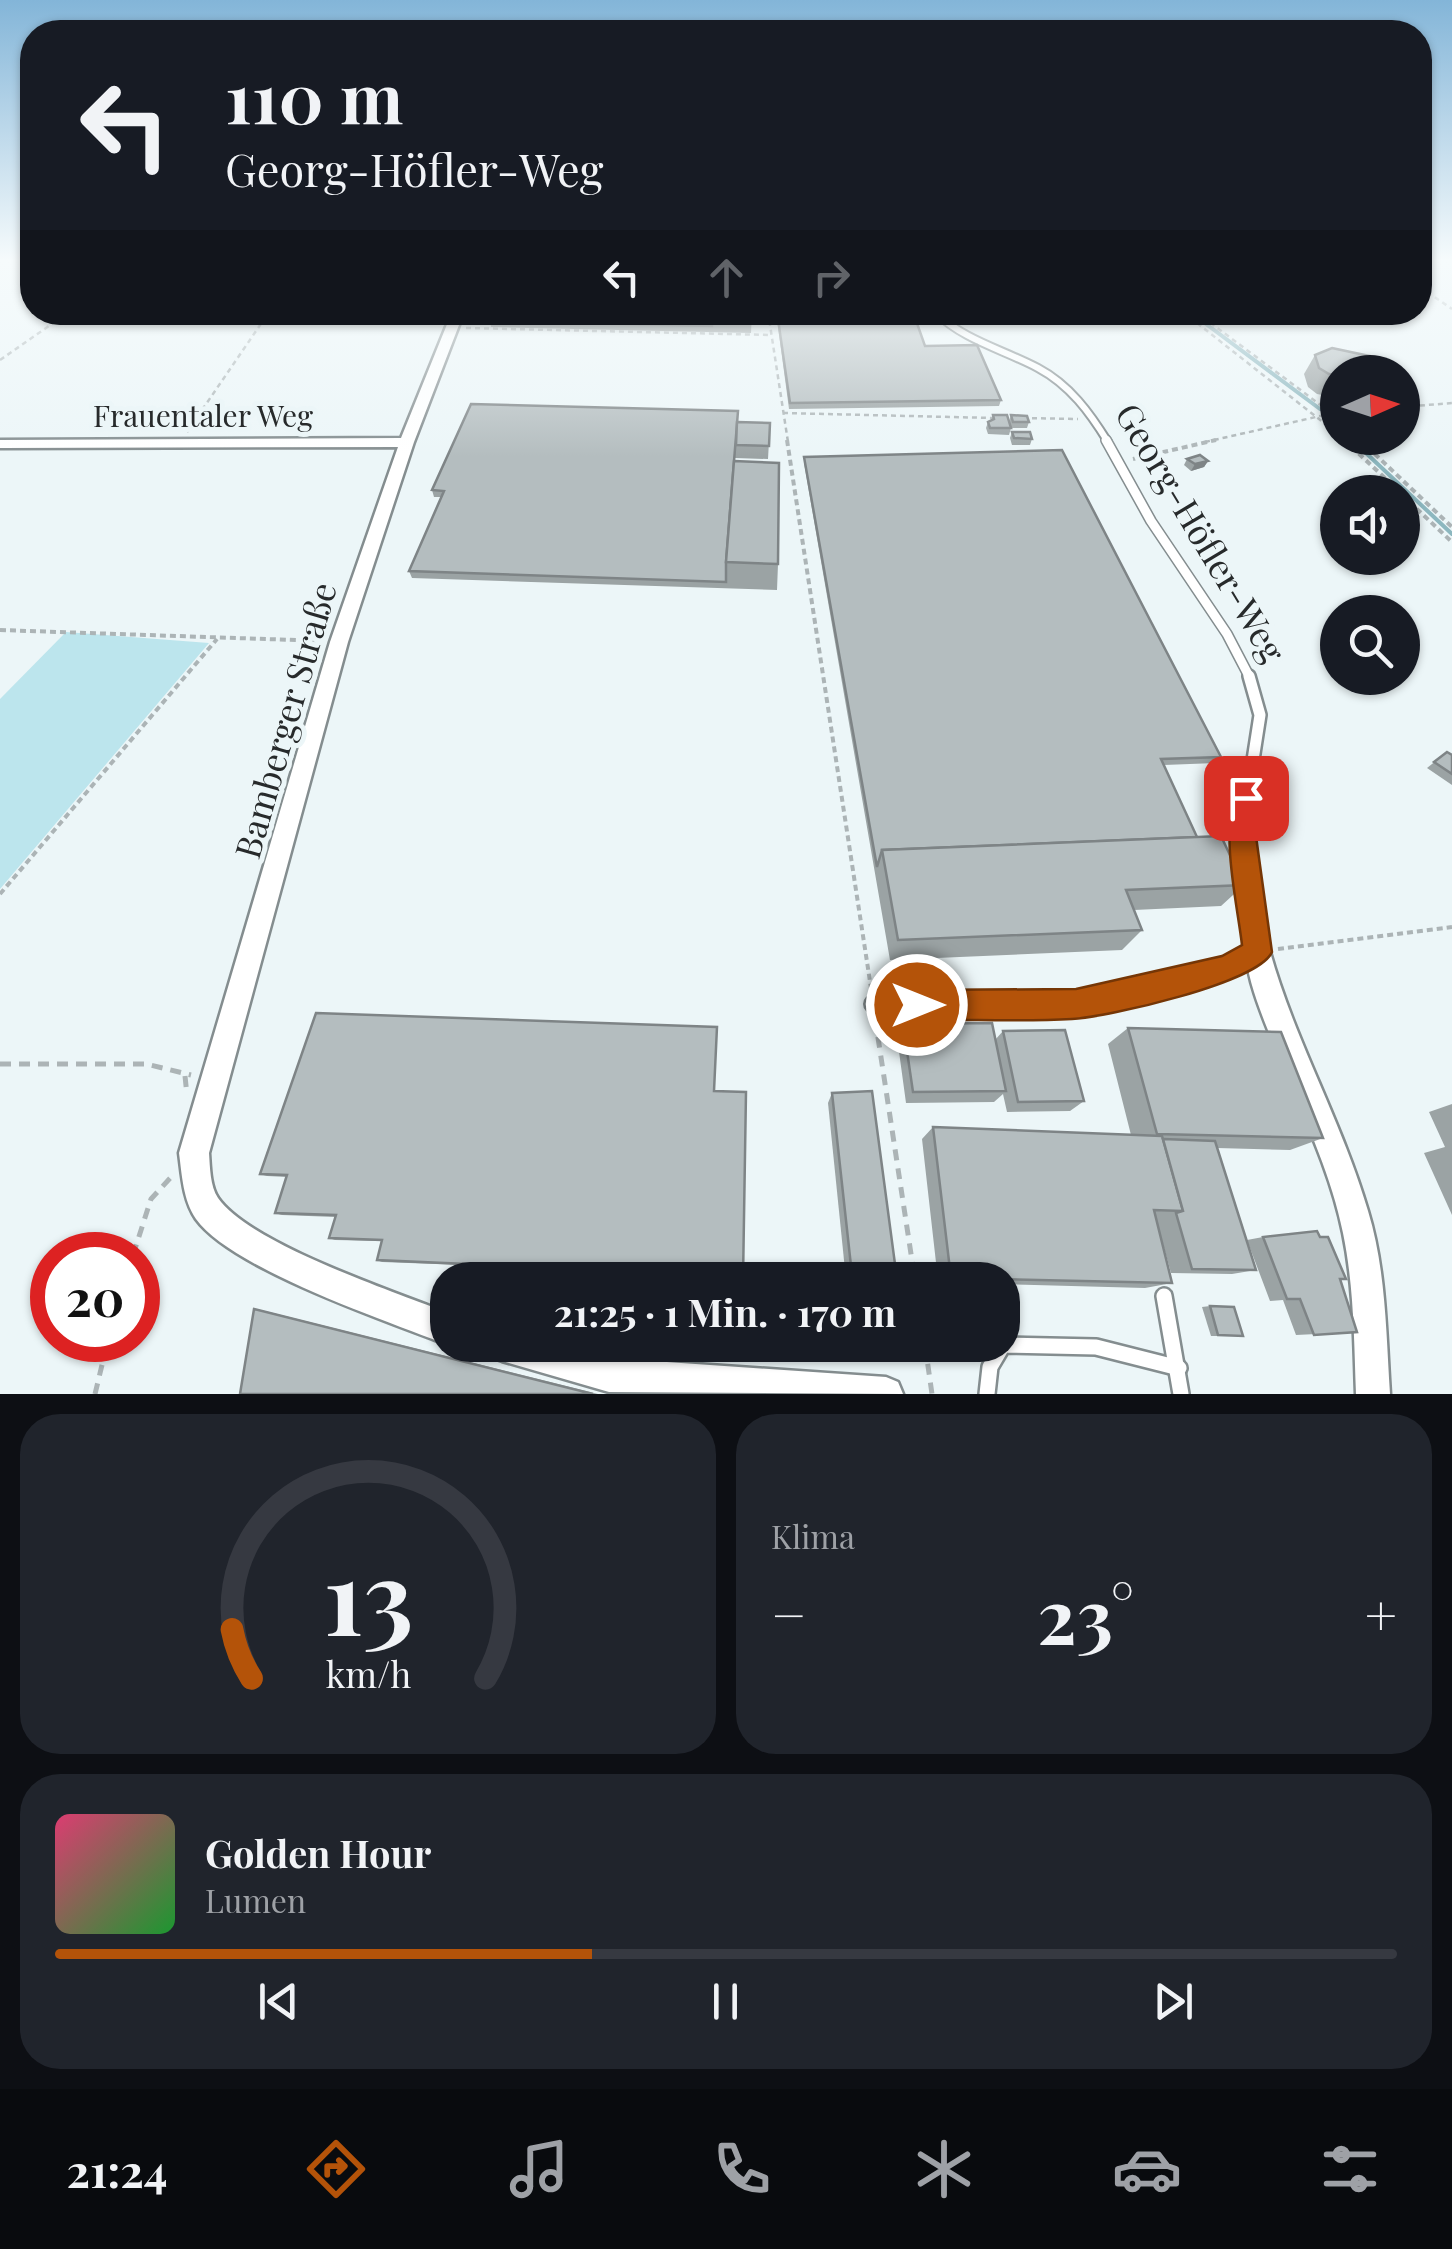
<!DOCTYPE html>
<html lang="de">
<head>
<meta charset="utf-8">
<style>
	:root { --surface:#171b24; --page:#20242c; --text:#f1f3f6; --muted:#9ea1a6; --line:#363941; --accent:#b45309 }
	body { margin:0; font-family:"Playfair Display",serif; background:var(--page); color:var(--text); height:100vh; display:flex; flex-direction:column; font-size:38px; white-space:nowrap }
	* { box-sizing:border-box; margin:0 }
	p { font-size:32px; color:var(--muted) }
	.icon { flex:none; width:55px; height:55px; fill:none; stroke:currentColor; stroke-width:2; stroke-linecap:round; stroke-linejoin:round }
	.map { position:relative; height:1394px; overflow:hidden }
	.panel { display:flex; flex-direction:column; gap:20px; padding:20px; background:#0d0f14; flex:1 }
	.panel>* { flex:none }
	.guide { position:absolute; left:20px; top:20px; width:1412px; height:305px; border-radius:40px; box-shadow:0 2px 8px #0004; background:#171b24; color:var(--text); overflow:hidden }
	.needle { width:65px; rotate:87deg }
	.controls { position:absolute; left:1320px; top:355px; display:grid; gap:20px }
	.controls a { display:grid; place-items:center; width:100px; height:100px; border-radius:50%; background:var(--surface); box-shadow:0 2px 8px #0004; font-size:50px }
	.speed { position:absolute; left:30px; top:1232px; display:flex; gap:20px; font-size:50px; font-weight:700; text-align:center }
	.speed>* { display:grid; place-content:center; width:130px; height:130px; border-radius:50%; background:var(--surface); box-shadow:0 2px 8px #0004; line-height:1 }
	.speed .limit { border:15px solid #d22; background:#fff; color:#111 }
	.pin { position:absolute; display:grid; place-items:center; width:85px; height:85px; color:#fff; margin:-42px; border-radius:20px; box-shadow:0 5px 15px #0006 }
	.me { position:absolute; width:110px; margin:-55px; rotate:90deg; stroke-linejoin:round; filter:drop-shadow(0 0 8px #0008) }
	.turn { display:flex; align-items:center; gap:35px; height:210px; padding:0 40px; font-size:45px }
	.turn .icon { width:130px; height:130px; stroke-width:2.5 }
	.turn b { display:block; font-size:70px; line-height:85px }
	.lanes { display:flex; align-items:center; height:95px; padding:0 40px; background:#0003; justify-content:center; gap:50px; direction:ltr }
	.lanes .off { opacity:.35 }
	.big { font-size:75px; font-weight:700; line-height:1.1 }
	.panel .tile { flex:1; display:flex; flex-direction:column; justify-content:center; gap:15px; min-width:0; padding:0 35px; border-radius:40px; background:var(--page) }
	.panel .dial { align-items:center; gap:0 }
	.dial svg { height:260px; overflow:visible; fill:none; stroke:var(--line); stroke-width:7; stroke-linecap:round; text-anchor:middle }
	.dial text { fill:var(--text); stroke:none }
	.song { display:flex; align-items:center; gap:30px }
	.cover { width:120px; height:120px; border-radius:15px; background:linear-gradient(135deg,hsl(340 70% 55%),hsl(130 70% 35%)) }
	.played { height:10px; border-radius:5px; background:linear-gradient(90deg,var(--accent) 40%,var(--line) 40%) }
	.keys { display:flex; justify-content:space-around; direction:ltr }
	.heat { display:flex; justify-content:space-between; align-items:center; font-size:55px; direction:ltr }
	.panel .tiles { flex:1; display:grid; gap:20px; grid-template-columns:1fr 1fr }
	.tile:last-child { grid-column:span 2 }
	.trip { position:absolute; left:430px; top:1262px; width:590px; height:100px; border-radius:40px; background:var(--surface); box-shadow:0 2px 8px #0004; font-weight:700; line-height:100px; text-align:center }
	.tab-bar { display:flex; height:160px; justify-content:space-around; align-items:center; background:#090b0e; color:var(--muted) }
	.tab-bar .icon { width:70px; height:70px }
	.tab-bar .current { color:var(--accent) }
	.tab-bar b { font-size:45px; color:var(--text) }
	.map>svg:first-child { display:block }
	.green { fill:#bce5ed }
	.lines { fill:none; stroke-linecap:round; stroke-linejoin:round }
	.stream { stroke:#8cb7bf; stroke-width:4 }
	.service-far3-casing { stroke:#848d8f; stroke-width:10 }
	.service-far2-casing { stroke:#848d8f; stroke-width:12 }
	.service-far1-casing { stroke:#848d8f; stroke-width:16 }
	.service-casing { stroke:#848d8f; stroke-width:20 }
	.minor-casing { stroke:#848d8f; stroke-width:5 }
	.path-far2 { stroke:#acb4b6; stroke-width:2.5; stroke-dasharray:5 4; stroke-linecap:butt }
	.path-far1 { stroke:#acb4b6; stroke-width:4; stroke-dasharray:6 4; stroke-linecap:butt }
	.path { stroke:#acb4b6; stroke-width:5; stroke-dasharray:11 8; stroke-linecap:butt }
	.service-far3 { stroke:#fff; stroke-width:6 }
	.service-far2 { stroke:#fff; stroke-width:9 }
	.service-far1 { stroke:#fff; stroke-width:11 }
	.service { stroke:#fff; stroke-width:15 }
	.minor { fill:#fff; fill-rule:evenodd }
	.wall { fill:#9ba3a4 }
	.shaded-wall { fill:#7e8486 }
	.building { fill:#b4bdbf; stroke:#7e8486; stroke-width:2.5 }
	.route { fill:#b45309; stroke:#753606; stroke-width:2.5 }
	.labels { text-anchor:middle; dominant-baseline:central; stroke-width:10; stroke-linejoin:round; paint-order:stroke }
	.far-street-label { font-size:30px; fill:#272a2b; stroke:#ecf6f8 }
	.street-label { font-size:35px; fill:#272a2b; stroke:#ecf6f8 }
</style>
</head>
<body>
<div class="map">
<svg width="1452" height="1394" viewBox="0 0 1452 1394">
	<rect width="100%" height="100%" fill="#ecf6f8"/>
	<path class="green" d="M 66,632 L 209,643 L 0,889 L 0,699 Z"/>
	<g class="lines">
		<g class="stream">
			<path d="M 1190,312 L 1320,409"/>
			<path d="M 1329,417 L 1338,425"/>
			<path d="M 1350,438 L 1452,534"/>
		</g>
		<g class="service-far3-casing">
			<path id="service-far3" d="M 935,312 C 965,341 1002,349 1038,368 C 1070,385 1090,413 1108,442"/>
		</g>
		<g class="service-far2-casing">
			<path id="service-far2" d="M 1106,440 L 1151,521 L 1227,634 L 1250,678"/>
		</g>
		<g class="service-far1-casing">
			<path id="service-far1" d="M 1147,988 L 1226,970 L 1257,952 L 1242,831 L 1260,715 L 1249,676"/>
		</g>
		<g class="service-casing">
			<g id="service">
				<path d="M 873,1004 L 1076,1004 L 1158,985"/>
				<path d="M 1164,1296 L 1181,1394"/>
				<path d="M 987,1394 L 990,1367 L 1003,1345 L 1096,1347 L 1179,1368"/>
			</g>
		</g>
		<g class="minor-casing">
			<g id="minor">
				<path d="M 452,312 L 464,312 L 414,442 L 348,642 L 209,1153 C 210,1167 210,1186 218,1198 C 250,1244 393,1291 448,1313 L 448,1345 C 387,1321 232,1269 196,1219 C 183,1200 182,1175 179,1153 L 330,642 L 398,447 L 0,448 L 0,440 L 401,438 Z"/>
				<path d="M 1257,940 L 1266,943 L 1270,952 C 1295,1041 1342,1122 1368,1211 C 1386,1270 1386,1333 1390,1394 L 1356,1394 C 1354,1340 1354,1286 1343,1233 C 1332,1178 1308,1126 1286,1074 C 1276,1048 1238,968 1248,943 Z"/>
				<path d="M 486,1345 L 561,1345 L 609,1358 L 886,1377 L 898,1382 L 903,1394 L 609,1392 L 502,1361 L 490,1357 Z"/>
			</g>
		</g>
		<g class="path-far2">
			<path d="M 1420,287 L 1452,309"/>
			<path d="M 768,312 L 788,442"/>
			<path d="M 1183,312 L 1338,434"/>
			<path d="M 1196,312 L 1338,418"/>
			<path d="M 466,328 L 771,335"/>
			<path d="M 0,360 L 69,312"/>
			<path d="M 1402,407 L 1452,403"/>
			<path d="M 783,413 L 993,418"/>
			<path d="M 1023,418 L 1078,419"/>
			<path d="M 187,432 L 269,312"/>
			<path d="M 1342,438 L 1347,442"/>
			<path d="M 1358,438 L 1363,442"/>
			<path d="M 1205,442 L 1338,412"/>
		</g>
		<g class="path-far1">
			<path d="M 787,440 L 871,988"/>
			<path d="M 1344,440 L 1400,492"/>
			<path d="M 1360,440 L 1452,527"/>
			<path d="M 1133,459 L 1216,440"/>
			<path d="M 1402,495 L 1452,542"/>
			<path d="M 0,630 L 324,641"/>
			<path d="M 0,894 L 217,639"/>
			<path d="M 1278,949 L 1452,927"/>
		</g>
		<g class="path">
			<path d="M 875,1018 L 915,1280"/>
			<path d="M 0,1064 L 146,1064 L 191,1075"/>
			<path d="M 185,1076 L 187,1095"/>
			<path d="M 133,1255 L 151,1199 L 172,1176"/>
			<path d="M 925,1345 L 932,1394"/>
			<path d="M 95,1394 L 108,1340"/>
		</g>
		<use href="#service-far3" class="service-far3"/>
		<use href="#service-far2" class="service-far2"/>
		<use href="#service-far1" class="service-far1"/>
		<use href="#service" class="service"/>
		<use href="#minor" class="minor"/>
	</g>
	<g class="wall">
		<path d="M 490,312 L 752,312 L 751,333 L 491,327 L 490,321 L 493,314 L 490,314 Z"/>
		<path d="M 776,312 L 913,312 L 925,346 L 1001,400 L 999,406 L 789,409 Z"/>
		<path d="M 1315,355 L 1338,372 L 1338,398 L 1317,394 L 1308,387 L 1304,374 Z"/>
		<path d="M 993,415 L 1011,428 L 1009,435 L 988,434 L 986,428 L 988,422 L 991,420 Z"/>
		<path d="M 1011,415 L 1029,422 L 1027,428 L 1011,428 L 1009,422 Z"/>
		<path d="M 738,422 L 770,423 L 768,459 L 735,458 L 735,461 L 778,564 L 777,590 L 412,578 L 409,571 L 441,497 L 434,497 L 432,490 Z"/>
		<path d="M 1012,432 L 1032,439 L 1030,445 L 1012,445 L 1010,438 Z"/>
		<path d="M 804,457 L 1221,757 L 1216,763 L 1164,765 L 1197,837 L 1244,885 L 1221,906 L 1134,910 L 1142,930 L 1122,950 L 890,960 L 804,463 Z"/>
		<path d="M 1187,459 L 1208,461 L 1204,467 L 1191,471 L 1184,465 Z"/>
		<path d="M 1447,752 L 1452,755 L 1452,785 L 1427,768 Z"/>
		<path d="M 316,1013 L 489,1266 L 382,1262 L 377,1260 L 382,1241 L 335,1240 L 329,1238 L 335,1217 L 282,1215 L 275,1213 L 287,1177 L 267,1176 L 260,1174 Z"/>
		<path d="M 903,1024 L 995,1040 L 1003,1031 L 1084,1101 L 1070,1111 L 1007,1112 L 1003,1094 L 994,1102 L 906,1103 L 897,1037 Z"/>
		<path d="M 1128,1028 L 1323,1138 L 1290,1150 L 1217,1148 L 1256,1270 L 1232,1274 L 1171,1273 L 1156,1219 L 1172,1283 L 1145,1288 L 1002,1284 L 1002,1280 L 938,1280 L 922,1139 L 933,1127 L 1131,1135 L 1108,1044 Z"/>
		<path d="M 832,1093 L 895,1264 L 888,1268 L 845,1270 L 828,1103 Z"/>
		<path d="M 1452,1104 L 1452,1215 L 1424,1153 L 1445,1147 L 1429,1112 Z"/>
		<path d="M 1263,1237 L 1340,1280 L 1357,1332 L 1296,1335 L 1283,1300 L 1270,1301 L 1247,1240 Z"/>
		<path d="M 1210,1306 L 1243,1336 L 1211,1336 L 1202,1307 Z"/>
		<path d="M 254,1309 L 261,1310 L 598,1394 L 240,1394 Z"/>
	</g>
	<path class="shaded-wall" d="M 1208,461 L 1204,467 L 1191,471 L 1195,464 Z"/>
	<g class="building">
		<path d="M 494,312 L 712,312 L 712,326 L 490,321 Z"/>
		<path d="M 712,312 L 752,312 L 752,314 Z"/>
		<path d="M 777,312 L 913,312 L 925,346 L 977,345 L 1001,400 L 790,403 Z"/>
		<path d="M 1332,348 L 1374,357 L 1390,372 L 1338,372 L 1338,376 L 1329,374 L 1319,368 L 1315,355 Z"/>
		<path d="M 471,404 L 738,411 L 726,562 L 726,582 L 409,571 L 444,491 L 432,490 Z"/>
		<path d="M 993,415 L 1007,415 L 1011,428 L 990,428 L 988,422 L 994,419 Z"/>
		<path d="M 1011,415 L 1027,416 L 1029,422 L 1013,422 Z"/>
		<path d="M 737,422 L 770,423 L 769,446 L 736,445 Z"/>
		<path d="M 1012,432 L 1030,432 L 1032,439 L 1014,438 Z"/>
		<path d="M 1062,450 L 1221,757 L 1161,759 L 1197,837 L 882,850 L 877,867 L 804,457 Z"/>
		<path d="M 1200,455 L 1208,461 L 1195,464 L 1187,459 Z"/>
		<path d="M 734,461 L 779,463 L 778,564 L 726,562 Z"/>
		<path d="M 1447,752 L 1452,755 L 1452,774 L 1434,762 Z"/>
		<path d="M 1221,836 L 1244,885 L 1126,890 L 1142,930 L 898,940 L 882,850 Z"/>
		<path d="M 316,1013 L 717,1027 L 714,1091 L 746,1092 L 743,1280 L 486,1280 L 489,1265 L 377,1260 L 382,1240 L 329,1238 L 336,1215 L 275,1213 L 287,1175 L 260,1174 Z"/>
		<path d="M 992,1023 L 1006,1091 L 913,1092 L 903,1024 Z"/>
		<path d="M 1128,1028 L 1281,1032 L 1323,1138 L 1157,1134 Z"/>
		<path d="M 1065,1030 L 1084,1101 L 1018,1102 L 1003,1031 Z"/>
		<path d="M 872,1091 L 895,1264 L 851,1266 L 832,1093 Z"/>
		<path d="M 933,1127 L 1162,1136 L 1183,1211 L 1154,1210 L 1172,1283 L 951,1278 Z"/>
		<path d="M 1163,1139 L 1215,1141 L 1256,1270 L 1192,1269 L 1176,1213 L 1183,1211 Z"/>
		<path d="M 1317,1231 L 1320,1237 L 1328,1237 L 1346,1279 L 1340,1279 L 1357,1332 L 1314,1335 L 1300,1299 L 1287,1299 L 1263,1237 Z"/>
		<path d="M 1210,1306 L 1234,1307 L 1243,1336 L 1218,1335 Z"/>
		<path d="M 254,1309 L 593,1394 L 240,1394 Z"/>
	</g>
	<linearGradient id="sky" x2="0" y2="1"><stop stop-color="#83b5d8"/><stop offset="0.57" stop-color="#f6fbfc"/><stop offset="1" stop-color="#f6fbfc" stop-opacity="0"/></linearGradient>
	<rect width="1452" height="457" fill="url(#sky)"/>
	<path class="route" d="M 1246,788 L 1255,791 L 1259,798 L 1255,829 L 1272,952 C 1258,983 1108,1017 1072,1019 C 1020,1022 968,1019 917,1020 L 907,1015 L 902,1005 L 907,994 L 917,990 L 1076,989 L 1222,956 L 1242,945 C 1237,902 1219,829 1238,791 Z"/>
	<g class="labels">
		<g class="far-street-label">
			<text x="203" y="415">Frauentaler Weg</text>
		</g>
		<g class="street-label">
			<text transform="translate(1202 532) rotate(59)">Georg-Höfler-Weg</text>
			<text transform="translate(284 720) rotate(-74)">Bamberger Straße</text>
		</g>
	</g>
</svg>
<div class="controls">
<a><svg class="needle" viewBox="-14 -14 28 28"><path d="M0-13l5 13h-10z" fill="#e53935"/><path d="M0 13l5-13h-10z" fill="#9ea1a6"/></svg></a>
<a><svg class="icon" aria-label="sound" viewBox="0 0 24 24"><path d="M4 9h4l5-4v14l-5-4H4zM17 9q2 3 0 6"/></svg></a>
<a><svg class="icon" aria-label="search" viewBox="0 0 24 24"><circle cx="10" cy="10" r="6"/><path d="M15 15l6 6"/></svg></a>
</div>
<div class="speed"><div class="limit">20</div></div>
<div class="pin" style="left:1246px;top:798px;background:#d93025"><svg class="icon" aria-label="arrive" viewBox="0 0 24 24"><path d="M6 21V4h12l-3 4 3 4H6"/></svg></div>
<svg class="me" style="left:917px;top:1005px" viewBox="-20 -20 40 40"><circle r="17" fill="#b45309" stroke="#fff" stroke-width="3"/><path d="M0-11L8 9 0 5-8 9z" fill="#fff"/></svg>
<div class="trip">21:25 · 1 Min. · 170 m</div>
<div class="guide">
<div class="turn"><svg class="icon" aria-label="left" viewBox="0 0 24 24"><path d="M17 20v-9H6M10 6l-5 5 5 5"/></svg><div><b>110 m</b>Georg-Höfler-Weg</div></div>
<div class="lanes"><svg class="icon" aria-label="left" viewBox="0 0 24 24"><path d="M17 20v-9H6M10 6l-5 5 5 5"/></svg><svg class="icon off" aria-label="ahead" viewBox="0 0 24 24"><path d="M12 20V5M6 11l6-6 6 6"/></svg><svg class="icon off" aria-label="right" viewBox="0 0 24 24"><path d="M7 20v-9h11M14 6l5 5-5 5"/></svg></div>
</div>
</div>
<section class="panel">
<div class="tiles">
<div class="tile dial"><svg viewBox="0 0 100 80">
<path d="M14 69A42 42 0 1 1 86 69"/>
<path d="M14 69A42 42 0 0 1 8 54" stroke="#b45309"/>
<text x="50" y="56" font-size="32" font-weight="700">13</text>
<text x="50" y="72" font-size="11">km/h</text>
</svg></div>
<div class="tile"><p>Klima</p>
<div class="heat"><a>−</a><b class="big">23°</b><a>+</a></div>
</div>
<div class="tile">
<div class="song"><i class="cover"></i><div><b>Golden Hour</b><p>Lumen</p></div></div>
<div class="played"></div>
<div class="keys"><svg class="icon" aria-label="previous" viewBox="0 0 24 24"><path d="M18 5L8 12l10 7zM5 5v14"/></svg><svg class="icon" aria-label="pause" viewBox="0 0 24 24"><path d="M8 5v14M16 5v14"/></svg><svg class="icon" aria-label="next" viewBox="0 0 24 24"><path d="M6 5l10 7-10 7zM19 5v14"/></svg></div>
</div>
</div>
</section>
<nav class="tab-bar">
<b>21:24</b>
<svg class="icon current" aria-label="directions" viewBox="0 0 24 24"><path d="M12 3l9 9-9 9-9-9zM9 14v-3h6M13 9l2 2-2 2"/></svg>
<svg class="icon" aria-label="music" viewBox="0 0 24 24"><path d="M9 18V5l10-2v13"/><circle cx="6" cy="18" r="3"/><circle cx="16" cy="16" r="3"/></svg>
<svg class="icon" aria-label="phone" viewBox="0 0 24 24"><path d="M5 4h4l2 5-3 2q2 4 5 5l2-3 5 2v4C11 20 4 13 5 4z"/></svg>
<svg class="icon" aria-label="climate" viewBox="0 0 24 24"><path d="M12 3v18M4 7l16 10M4 17L20 7"/></svg>
<svg class="icon" aria-label="car" viewBox="0 0 24 24"><path d="M5 17H2v-5l4-1 3-4h7l3 4 3 1v5h-3M9 17h6M6 11h13"/><circle cx="7" cy="17" r="2"/><circle cx="17" cy="17" r="2"/></svg>
<svg class="icon" aria-label="filters" viewBox="0 0 24 24"><path d="M4 7h16M4 17h16"/><circle cx="9" cy="7" r="2"/><circle cx="15" cy="17" r="2"/></svg>
</nav>
</body>
</html>
